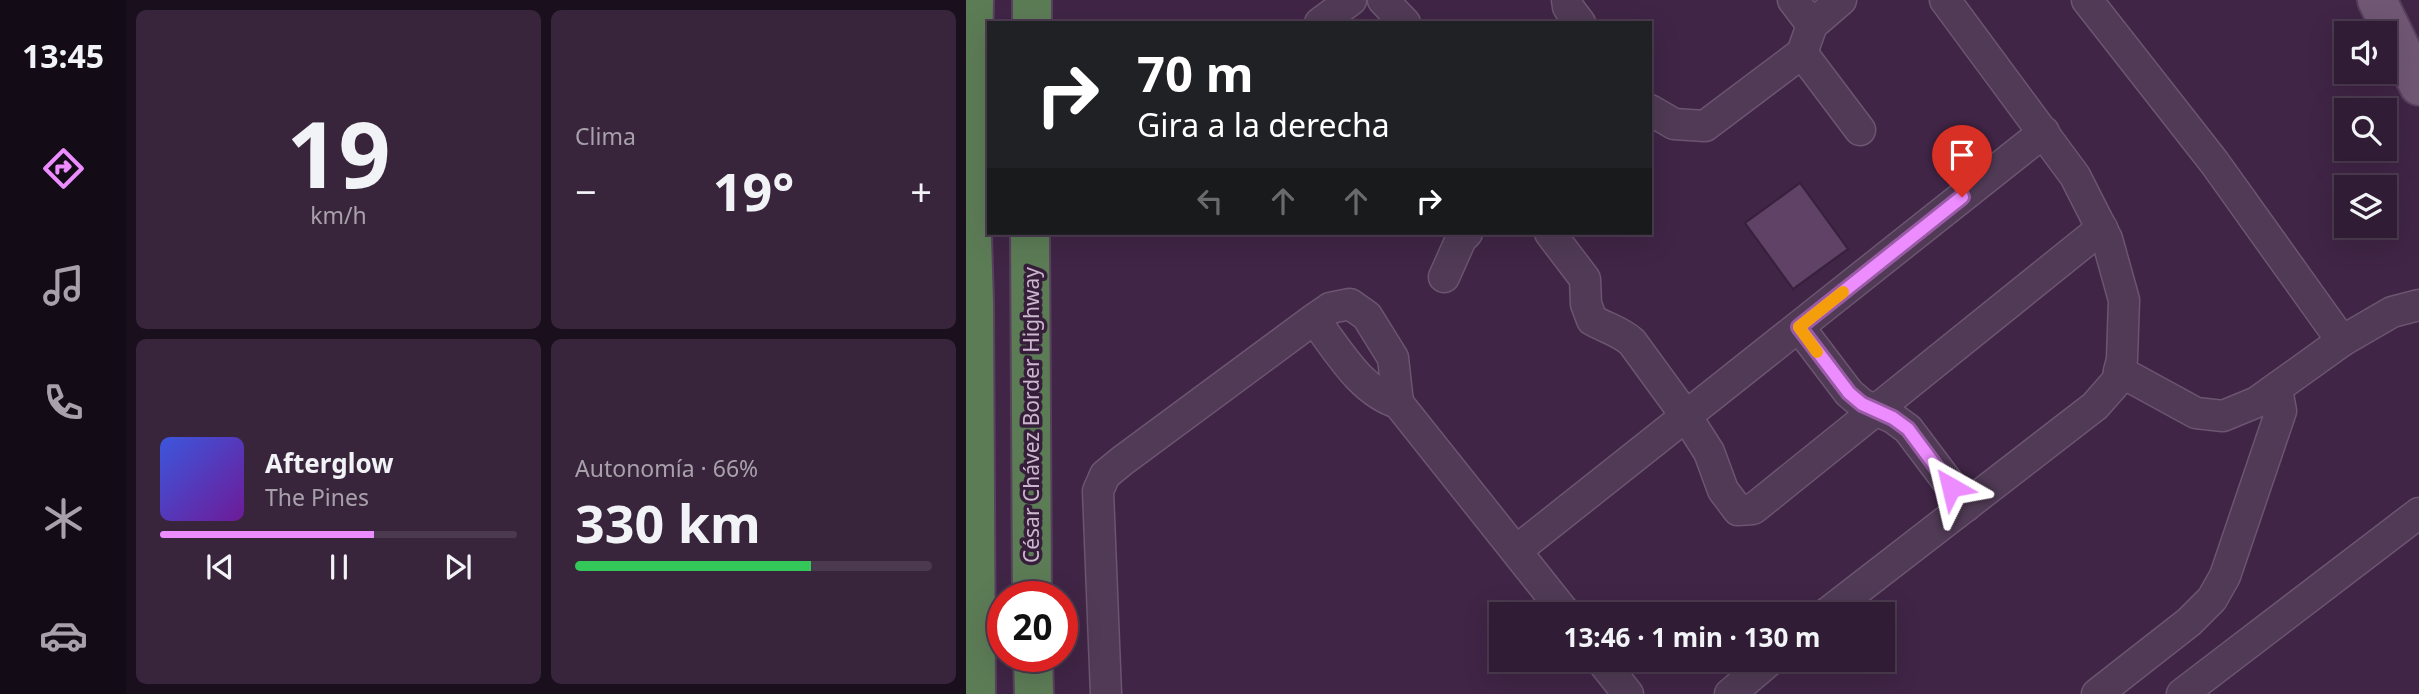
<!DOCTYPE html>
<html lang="es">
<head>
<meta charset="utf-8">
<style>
	:root { --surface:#301c34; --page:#38253c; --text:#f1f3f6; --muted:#a8a1ac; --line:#4b3a4f; --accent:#ed8cff }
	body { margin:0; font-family:"Noto Sans",sans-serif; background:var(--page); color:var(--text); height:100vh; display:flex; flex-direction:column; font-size:26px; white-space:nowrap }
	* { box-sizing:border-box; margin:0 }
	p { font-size:23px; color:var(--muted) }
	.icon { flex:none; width:38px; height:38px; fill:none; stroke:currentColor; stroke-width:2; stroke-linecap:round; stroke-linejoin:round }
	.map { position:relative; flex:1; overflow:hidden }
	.details { display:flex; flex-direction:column; gap:10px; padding:10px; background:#1a0f1d; width:840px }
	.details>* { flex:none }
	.top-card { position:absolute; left:21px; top:21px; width:665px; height:214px; border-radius:0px; box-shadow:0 7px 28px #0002,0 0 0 2px var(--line); background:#202124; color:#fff; overflow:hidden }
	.tools { position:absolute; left:1368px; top:21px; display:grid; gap:14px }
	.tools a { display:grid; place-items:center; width:63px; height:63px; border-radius:0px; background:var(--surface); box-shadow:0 7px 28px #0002,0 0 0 2px var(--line); font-size:35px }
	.speed { position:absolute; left:21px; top:581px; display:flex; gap:14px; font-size:35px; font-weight:700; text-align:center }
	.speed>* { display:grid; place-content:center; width:91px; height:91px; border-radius:50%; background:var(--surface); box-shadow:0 7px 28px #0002,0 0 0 2px var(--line); line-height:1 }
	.speed .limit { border:10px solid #d22; background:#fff; color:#111 }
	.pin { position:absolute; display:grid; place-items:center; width:60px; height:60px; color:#fff; margin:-72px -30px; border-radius:50% 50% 50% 0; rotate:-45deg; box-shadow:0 0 7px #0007 }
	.pin .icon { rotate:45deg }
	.me { position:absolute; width:77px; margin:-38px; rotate:323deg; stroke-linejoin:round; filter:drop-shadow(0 0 5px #0008) }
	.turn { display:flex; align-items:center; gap:24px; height:147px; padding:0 35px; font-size:32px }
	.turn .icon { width:91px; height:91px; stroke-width:2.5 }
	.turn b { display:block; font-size:49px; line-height:60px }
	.lanes { display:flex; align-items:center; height:66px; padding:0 35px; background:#0003; justify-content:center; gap:35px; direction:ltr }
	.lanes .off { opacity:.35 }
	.big { font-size:52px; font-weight:700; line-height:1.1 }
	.details .card { flex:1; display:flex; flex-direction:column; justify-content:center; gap:10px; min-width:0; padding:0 24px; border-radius:10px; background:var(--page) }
	.details .dial { align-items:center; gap:0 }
	.dial b { font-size:91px; line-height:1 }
	.song { display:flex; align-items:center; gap:21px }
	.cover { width:84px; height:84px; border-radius:10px; background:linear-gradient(135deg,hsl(230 70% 55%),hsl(280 70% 35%)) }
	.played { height:7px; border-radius:4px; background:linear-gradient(90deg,var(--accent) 60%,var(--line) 60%) }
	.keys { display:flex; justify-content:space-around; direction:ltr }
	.heat { display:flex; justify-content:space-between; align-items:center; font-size:38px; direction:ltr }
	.charge { height:10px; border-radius:5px; background:linear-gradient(90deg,#34c759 66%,var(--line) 0) }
	.details .tiles { flex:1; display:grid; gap:10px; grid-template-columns:repeat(2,1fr) }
	.trip { position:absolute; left:523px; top:602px; width:406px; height:70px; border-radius:0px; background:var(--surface); box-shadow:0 7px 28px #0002,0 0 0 2px var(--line); font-weight:700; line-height:70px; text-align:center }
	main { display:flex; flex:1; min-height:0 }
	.menu { display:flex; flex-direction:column; width:126px; justify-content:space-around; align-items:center; background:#130b15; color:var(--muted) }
	.menu .icon { width:49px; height:49px }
	.menu .current { color:var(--accent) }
	.menu b { font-size:32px; color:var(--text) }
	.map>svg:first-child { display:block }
	.building { fill:#5f4266; stroke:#38203d; stroke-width:2 }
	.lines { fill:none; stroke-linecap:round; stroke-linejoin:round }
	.minor-casing { stroke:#6b5570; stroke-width:33 }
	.major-casing { stroke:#56405c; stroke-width:42 }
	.highway-casing { stroke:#58415d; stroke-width:42 }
	.minor { stroke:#503a55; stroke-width:30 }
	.major { stroke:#705875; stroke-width:38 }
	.highway { stroke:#5c7c56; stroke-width:38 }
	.route-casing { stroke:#9a5ba6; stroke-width:18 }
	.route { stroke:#ed8cff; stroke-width:12 }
	.slow { stroke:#f59e0b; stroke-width:12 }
	.labels { text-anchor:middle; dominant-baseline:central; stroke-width:7; stroke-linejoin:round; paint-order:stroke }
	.street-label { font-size:21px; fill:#cbb8ce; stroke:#361e3b }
</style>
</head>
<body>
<main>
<nav class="menu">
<b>13:45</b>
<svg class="icon current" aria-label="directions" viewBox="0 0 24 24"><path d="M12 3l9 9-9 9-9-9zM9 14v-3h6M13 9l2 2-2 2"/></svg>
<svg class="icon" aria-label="music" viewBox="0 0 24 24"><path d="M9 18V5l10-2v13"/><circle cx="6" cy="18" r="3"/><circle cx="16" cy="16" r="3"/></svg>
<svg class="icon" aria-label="phone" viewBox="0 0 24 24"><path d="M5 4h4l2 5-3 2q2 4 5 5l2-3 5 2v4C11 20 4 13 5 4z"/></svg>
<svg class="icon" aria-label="climate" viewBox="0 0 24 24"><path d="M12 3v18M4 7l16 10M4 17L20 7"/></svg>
<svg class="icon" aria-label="car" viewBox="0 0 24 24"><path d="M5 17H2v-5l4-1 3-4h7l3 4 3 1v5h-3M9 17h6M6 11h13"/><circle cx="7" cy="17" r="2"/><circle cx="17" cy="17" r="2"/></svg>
</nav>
<section class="details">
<div class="tiles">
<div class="card dial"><b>19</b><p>km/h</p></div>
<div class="card"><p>Clima</p>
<div class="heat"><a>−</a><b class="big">19°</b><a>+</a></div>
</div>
<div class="card">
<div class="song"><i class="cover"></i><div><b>Afterglow</b><p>The Pines</p></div></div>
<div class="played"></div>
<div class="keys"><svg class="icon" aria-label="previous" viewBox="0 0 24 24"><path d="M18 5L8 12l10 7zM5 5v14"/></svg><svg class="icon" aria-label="pause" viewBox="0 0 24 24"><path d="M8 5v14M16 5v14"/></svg><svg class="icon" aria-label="next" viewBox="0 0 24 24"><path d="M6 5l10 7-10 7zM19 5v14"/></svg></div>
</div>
<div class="card"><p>Autonomía · 66%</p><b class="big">330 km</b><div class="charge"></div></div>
</div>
</section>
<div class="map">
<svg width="1453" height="694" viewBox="0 0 1453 694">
	<rect width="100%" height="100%" fill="#402546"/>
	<path class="building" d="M 834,183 L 882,249 L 827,289 L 779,223 Z"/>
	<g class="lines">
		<g class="minor-casing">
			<g id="minor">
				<path d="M 417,0 L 439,23"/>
				<path d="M 601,0 L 602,7 L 614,23"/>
				<path d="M 827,0 L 846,25"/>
				<path d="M 1121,0 L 1248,162 L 1376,341 L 1426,312 L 1453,305"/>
				<path d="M 354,23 L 385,0"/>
				<path d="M 836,53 L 894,130"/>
				<path d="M 684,110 L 708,124 L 739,126 L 836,53 L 846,25 L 875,0"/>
				<path d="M 584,233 L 619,279 L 620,304 L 626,320 C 640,328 654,331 666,342 L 720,416 L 743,452 L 757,490 L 772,510 L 787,509 L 1136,228"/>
				<path d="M 478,277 L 495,239 L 501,233"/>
				<path d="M 833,327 L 883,393 L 896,404 L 927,418 L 942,429 L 1000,506"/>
				<path d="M 1153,371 L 1230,413 L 1257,416 L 1291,402 L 1376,341"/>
				<path d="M 432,403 L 600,614"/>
				<path d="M 551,550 L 1078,132"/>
				<path d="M 860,614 L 1129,406 L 1151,381 L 1156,359 L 1158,300 L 1141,239 L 1109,176 L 979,0"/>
				<path d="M 635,660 L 662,694"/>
				<path d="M 140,694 L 132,491 L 139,475 L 156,461 L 348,319 L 364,308 L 384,304 L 401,316 L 427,358 L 432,403 C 394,391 372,350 348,319"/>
				<path d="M 764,694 L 804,660"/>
				<path d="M 1131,694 L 1223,622 L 1246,599 L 1259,576 L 1315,411 L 1311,389"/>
				<path d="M 1216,694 L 1453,513"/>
			</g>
		</g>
		<g class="major-casing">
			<path id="major" d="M 1411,0 L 1453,86"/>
		</g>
		<g class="highway-casing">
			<g id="highway">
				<path d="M 8,0 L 5,206 L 8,302 L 10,694"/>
				<path d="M 66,23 L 66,0"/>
				<path d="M 64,233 L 66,597"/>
				<path d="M 67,656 L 68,694"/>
			</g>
		</g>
		<use href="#minor" class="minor"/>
		<use href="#major" class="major"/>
		<use href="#highway" class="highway"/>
	</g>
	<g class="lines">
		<g class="route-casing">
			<path id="route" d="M 985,487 L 942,429 L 927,418 L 896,404 L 883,393 L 833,327 L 996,197"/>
		</g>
		<use href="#route" class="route"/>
		<path class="slow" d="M 851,352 L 833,327 L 877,292"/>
	</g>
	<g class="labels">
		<g class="street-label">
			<text transform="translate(65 415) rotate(-90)">César Chávez Border Highway</text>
		</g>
	</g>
</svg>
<div class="tools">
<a><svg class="icon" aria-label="sound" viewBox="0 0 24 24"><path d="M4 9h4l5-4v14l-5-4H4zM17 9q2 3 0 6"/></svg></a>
<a><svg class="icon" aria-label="search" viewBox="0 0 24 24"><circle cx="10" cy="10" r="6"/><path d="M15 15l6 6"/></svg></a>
<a><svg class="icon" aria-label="layers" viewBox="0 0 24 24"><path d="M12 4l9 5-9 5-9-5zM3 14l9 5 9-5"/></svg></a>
</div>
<div class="speed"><div class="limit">20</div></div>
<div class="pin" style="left:996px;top:197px;background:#d93025"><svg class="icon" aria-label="arrive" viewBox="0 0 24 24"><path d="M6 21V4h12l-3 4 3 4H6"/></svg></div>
<svg class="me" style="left:985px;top:487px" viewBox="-20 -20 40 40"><path d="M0-17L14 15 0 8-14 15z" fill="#ed8cff" stroke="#fff" stroke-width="4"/></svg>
<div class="trip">13:46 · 1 min · 130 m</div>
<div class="top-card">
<div class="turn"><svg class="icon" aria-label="right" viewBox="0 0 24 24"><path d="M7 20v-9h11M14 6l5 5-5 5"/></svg><div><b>70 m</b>Gira a la derecha</div></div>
<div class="lanes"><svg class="icon off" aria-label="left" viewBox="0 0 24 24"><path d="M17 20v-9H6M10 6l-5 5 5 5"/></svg><svg class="icon off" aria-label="ahead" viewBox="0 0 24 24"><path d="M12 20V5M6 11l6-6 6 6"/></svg><svg class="icon off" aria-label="ahead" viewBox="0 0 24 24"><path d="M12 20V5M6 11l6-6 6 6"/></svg><svg class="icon" aria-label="right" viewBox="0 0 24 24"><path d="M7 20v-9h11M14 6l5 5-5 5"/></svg></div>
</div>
</div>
</main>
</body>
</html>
